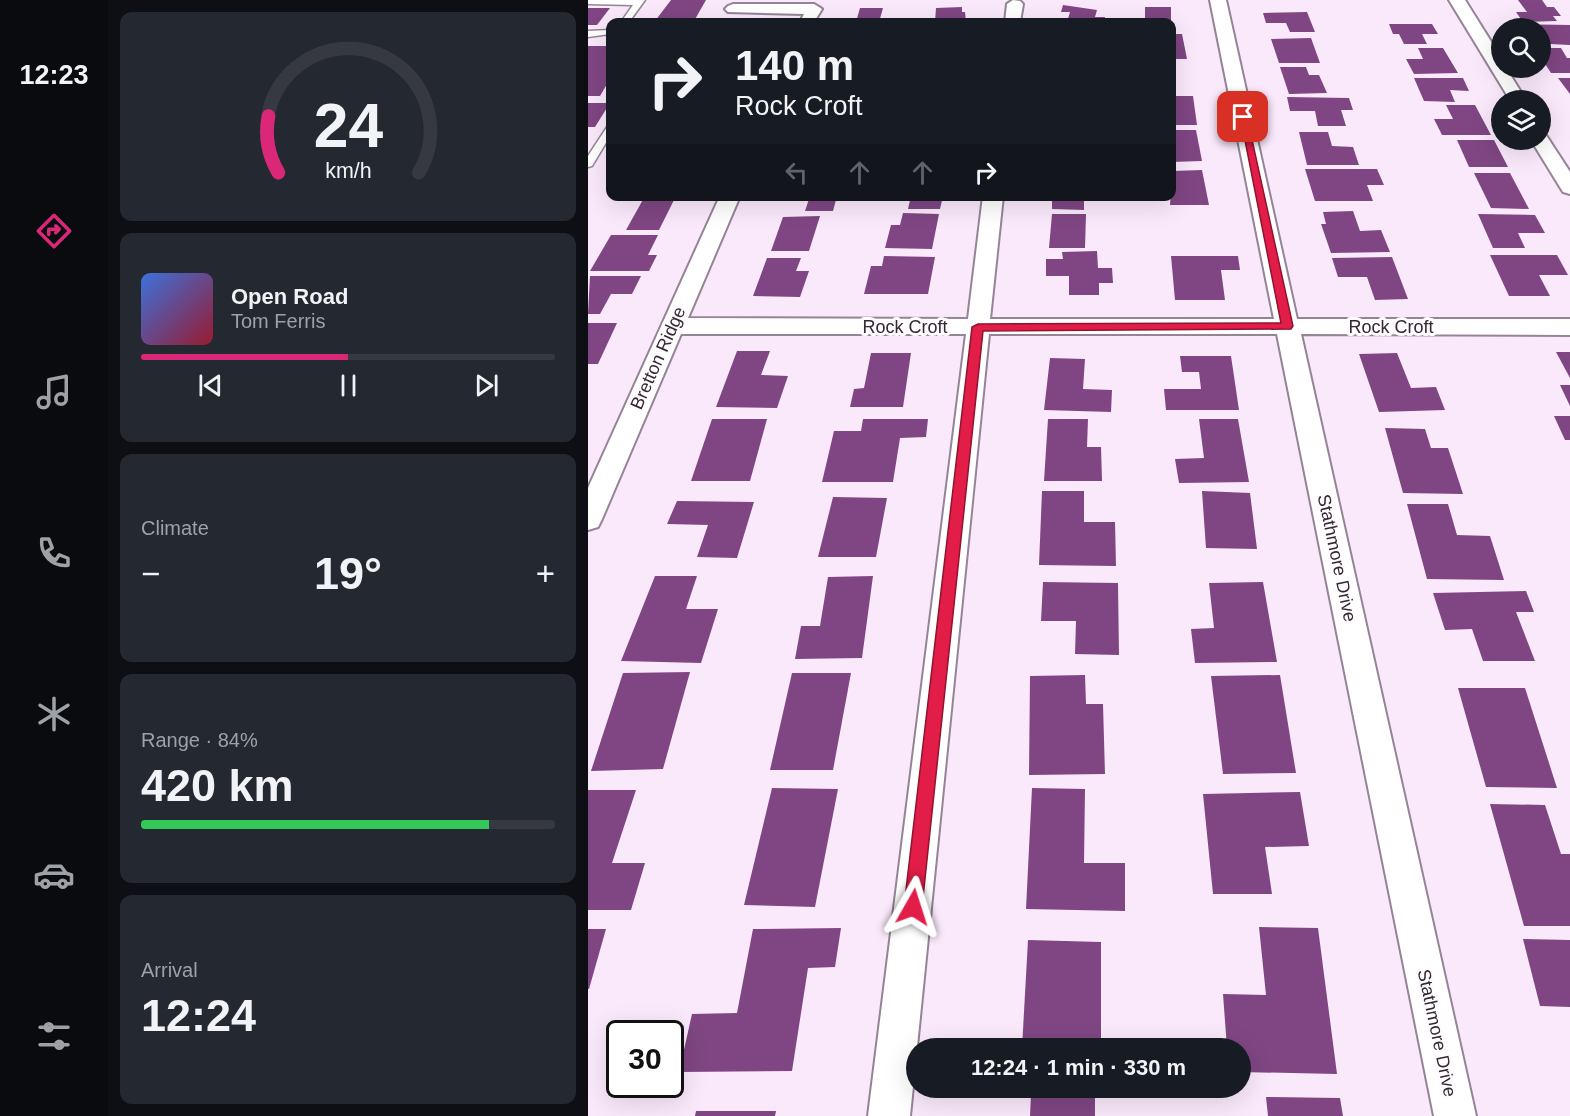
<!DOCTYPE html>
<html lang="en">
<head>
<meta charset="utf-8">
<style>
	:root { --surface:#171b24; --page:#242831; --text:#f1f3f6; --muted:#9ea1a6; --line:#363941; --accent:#db2777 }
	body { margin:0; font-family:Arial,sans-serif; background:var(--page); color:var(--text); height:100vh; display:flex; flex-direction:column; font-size:22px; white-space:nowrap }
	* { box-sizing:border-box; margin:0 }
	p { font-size:20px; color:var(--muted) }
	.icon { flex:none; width:33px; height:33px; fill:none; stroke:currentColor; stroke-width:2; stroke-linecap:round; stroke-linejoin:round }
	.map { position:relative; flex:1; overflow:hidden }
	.drawer { display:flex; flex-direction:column; gap:12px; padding:12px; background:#0d0f14; width:480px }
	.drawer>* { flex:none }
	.hud { position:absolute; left:18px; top:18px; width:570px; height:183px; border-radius:12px; box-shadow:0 6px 24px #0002; background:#171b24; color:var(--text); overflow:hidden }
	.buttons { position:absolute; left:903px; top:18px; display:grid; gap:12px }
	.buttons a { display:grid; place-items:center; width:60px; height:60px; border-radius:50%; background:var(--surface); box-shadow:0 6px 24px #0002; font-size:30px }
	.speed { position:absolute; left:18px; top:1020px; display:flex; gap:12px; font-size:30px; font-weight:700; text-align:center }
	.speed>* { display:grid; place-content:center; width:78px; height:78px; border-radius:50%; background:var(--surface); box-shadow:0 6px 24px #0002; line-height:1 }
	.speed .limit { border:3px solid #111; border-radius:9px; background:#fff; color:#111 }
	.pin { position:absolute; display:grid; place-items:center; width:51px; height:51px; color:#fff; margin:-26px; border-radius:12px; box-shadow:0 3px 9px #0006 }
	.me { position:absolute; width:66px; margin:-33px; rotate:6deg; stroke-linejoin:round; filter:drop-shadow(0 0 4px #0008) }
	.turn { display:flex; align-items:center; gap:21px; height:126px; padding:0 30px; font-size:27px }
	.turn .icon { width:78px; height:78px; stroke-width:2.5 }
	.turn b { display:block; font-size:42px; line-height:51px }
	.lanes { display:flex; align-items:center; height:57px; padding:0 30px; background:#0003; justify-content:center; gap:30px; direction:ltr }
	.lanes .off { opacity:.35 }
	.big { font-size:45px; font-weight:700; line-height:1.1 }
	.drawer .tile { flex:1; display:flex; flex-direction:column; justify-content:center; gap:9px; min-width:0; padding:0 21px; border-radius:12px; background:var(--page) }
	.drawer .dial { align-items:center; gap:0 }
	.dial svg { height:156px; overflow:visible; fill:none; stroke:var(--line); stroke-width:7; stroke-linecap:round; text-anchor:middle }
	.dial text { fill:var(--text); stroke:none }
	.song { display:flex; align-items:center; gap:18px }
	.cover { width:72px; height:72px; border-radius:9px; background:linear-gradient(135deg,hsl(220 70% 55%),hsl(350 70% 35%)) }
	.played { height:6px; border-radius:3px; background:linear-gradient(90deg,var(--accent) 50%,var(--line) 50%) }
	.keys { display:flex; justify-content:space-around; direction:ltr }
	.heat { display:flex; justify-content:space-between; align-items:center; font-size:33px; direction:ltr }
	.charge { height:9px; border-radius:4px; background:linear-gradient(90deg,#34c759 84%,var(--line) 0) }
	.trip { position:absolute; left:318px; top:1038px; width:345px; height:60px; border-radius:30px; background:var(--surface); box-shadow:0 6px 24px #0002; font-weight:700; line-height:60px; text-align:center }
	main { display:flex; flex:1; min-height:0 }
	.tabs { display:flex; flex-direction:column; width:108px; justify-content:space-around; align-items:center; background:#090b0e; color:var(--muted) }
	.tabs .icon { width:42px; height:42px }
	.tabs .on { color:var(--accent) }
	.tabs b { font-size:27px; color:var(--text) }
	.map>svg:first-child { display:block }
	.building { fill:#7f4683 }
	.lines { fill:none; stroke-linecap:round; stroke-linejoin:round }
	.service-casing { stroke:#948495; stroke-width:3 }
	.minor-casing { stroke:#948495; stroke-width:4 }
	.service { fill:#fff; fill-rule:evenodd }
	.minor { fill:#fff; fill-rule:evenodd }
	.route { fill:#e11d48; stroke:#92132f; stroke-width:1.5 }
	.labels { text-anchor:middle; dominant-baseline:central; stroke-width:6; stroke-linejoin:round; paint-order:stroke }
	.street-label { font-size:18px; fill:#312a31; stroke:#fffbff }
</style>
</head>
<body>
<main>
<nav class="tabs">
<b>12:23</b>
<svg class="icon on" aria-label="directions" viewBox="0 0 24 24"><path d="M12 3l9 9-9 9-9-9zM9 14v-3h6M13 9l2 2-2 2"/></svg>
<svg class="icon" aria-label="music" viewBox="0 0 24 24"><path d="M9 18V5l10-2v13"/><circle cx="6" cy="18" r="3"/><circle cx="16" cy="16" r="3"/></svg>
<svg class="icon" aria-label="phone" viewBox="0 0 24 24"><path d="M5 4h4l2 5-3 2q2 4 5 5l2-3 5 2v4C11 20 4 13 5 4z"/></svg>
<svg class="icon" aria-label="climate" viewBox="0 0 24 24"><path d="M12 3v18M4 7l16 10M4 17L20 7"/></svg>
<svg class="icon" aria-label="car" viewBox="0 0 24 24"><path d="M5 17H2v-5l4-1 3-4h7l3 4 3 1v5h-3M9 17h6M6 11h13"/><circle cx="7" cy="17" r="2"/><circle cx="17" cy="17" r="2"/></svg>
<svg class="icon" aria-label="filters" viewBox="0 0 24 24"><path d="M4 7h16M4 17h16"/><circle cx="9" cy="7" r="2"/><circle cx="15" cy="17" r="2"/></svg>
</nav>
<section class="drawer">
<div class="tile dial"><svg viewBox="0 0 100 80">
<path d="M14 69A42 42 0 1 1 86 69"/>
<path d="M14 69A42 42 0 0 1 9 40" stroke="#db2777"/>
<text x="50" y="56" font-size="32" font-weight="700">24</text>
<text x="50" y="72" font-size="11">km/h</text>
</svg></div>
<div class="tile">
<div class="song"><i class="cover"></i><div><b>Open Road</b><p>Tom Ferris</p></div></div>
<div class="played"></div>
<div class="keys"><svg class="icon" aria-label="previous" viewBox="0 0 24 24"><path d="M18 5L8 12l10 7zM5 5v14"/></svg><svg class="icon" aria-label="pause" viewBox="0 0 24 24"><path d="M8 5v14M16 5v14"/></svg><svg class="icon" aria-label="next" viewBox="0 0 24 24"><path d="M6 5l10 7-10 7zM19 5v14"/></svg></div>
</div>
<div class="tile"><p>Climate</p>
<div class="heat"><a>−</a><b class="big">19°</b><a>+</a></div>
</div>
<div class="tile"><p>Range · 84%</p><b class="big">420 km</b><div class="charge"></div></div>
<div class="tile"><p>Arrival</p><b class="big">12:24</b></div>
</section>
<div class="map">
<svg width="982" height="1116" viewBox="0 0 982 1116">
	<rect width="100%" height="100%" fill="#fae9fb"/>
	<g class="building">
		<path d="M 83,0 L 118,0 L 106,21 L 67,21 Z"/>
		<path d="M 930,0 L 954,0 L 959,7 L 966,7 L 973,16 L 965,16 L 969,21 L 935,22 L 928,12 L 939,12 Z"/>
		<path d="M 475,5 L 509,10 L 507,17 L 517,17 L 516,22 L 479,22 L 482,12 L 473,12 Z"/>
		<path d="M 374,7 L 374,12 L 377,12 L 378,22 L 347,22 L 348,8 Z"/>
		<rect x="557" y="7" width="26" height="15"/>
		<path d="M 0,8 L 22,8 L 9,25 L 0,25 Z"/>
		<path d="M 272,8 L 295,8 L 291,22 L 268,22 Z"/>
		<path d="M 719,12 L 727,32 L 702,32 L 698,23 L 678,23 L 675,13 Z"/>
		<path d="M 801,24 L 844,24 L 850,34 L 834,34 L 839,44 L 816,44 L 811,34 L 805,34 Z"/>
		<path d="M 929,24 L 982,25 L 982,45 L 962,44 L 956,35 L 952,34 L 952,28 L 932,28 Z"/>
		<path d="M 584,34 L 594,34 L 599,59 L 584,59 Z"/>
		<path d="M 723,38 L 732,63 L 691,63 L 683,39 Z"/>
		<path d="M 0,46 L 22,46 L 22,79 L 12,96 L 0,96 Z"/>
		<path d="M 830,48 L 855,48 L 870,73 L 826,74 L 818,59 L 835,59 Z"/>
		<path d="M 952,48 L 973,48 L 979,58 L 982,58 L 982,73 L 963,73 L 952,56 Z"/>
		<path d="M 692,67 L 718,67 L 721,75 L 731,75 L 739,93 L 701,94 Z"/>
		<path d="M 826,78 L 875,78 L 881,91 L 862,90 L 867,102 L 836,101 Z"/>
		<path d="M 970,78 L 982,78 L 982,94 Z"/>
		<path d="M 584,96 L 605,96 L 609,125 L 584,125 Z"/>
		<path d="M 699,97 L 761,98 L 765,110 L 753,110 L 758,126 L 730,126 L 727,111 L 702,111 Z"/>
		<path d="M 0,103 L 22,103 L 7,127 L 0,127 Z"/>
		<path d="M 858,105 L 887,105 L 903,135 L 854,135 L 846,119 L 865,119 Z"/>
		<path d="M 584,130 L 608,130 L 614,161 L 584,162 Z"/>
		<path d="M 711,132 L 740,132 L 744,146 L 765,147 L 771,165 L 719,165 Z"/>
		<path d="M 869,140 L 906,140 L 920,167 L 881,167 Z"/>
		<path d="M 717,169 L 789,169 L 796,185 L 779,185 L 785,201 L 727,201 Z"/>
		<path d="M 614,170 L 621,205 L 582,205 L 584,171 Z"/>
		<path d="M 886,173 L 922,173 L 941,209 L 903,208 Z"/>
		<path d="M 57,196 L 88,196 L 71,230 L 38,230 Z"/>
		<path d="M 222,196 L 249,196 L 245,211 L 217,211 Z"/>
		<path d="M 323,196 L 355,196 L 352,209 L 320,209 Z"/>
		<path d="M 464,196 L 496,196 L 496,210 L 464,209 Z"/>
		<path d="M 765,211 L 772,231 L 793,230 L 802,252 L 743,253 L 733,224 L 738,224 L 735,212 Z"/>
		<path d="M 315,213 L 351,214 L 344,249 L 297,248 L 303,225 L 312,225 Z"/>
		<path d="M 464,214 L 498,214 L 497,248 L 461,248 Z"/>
		<path d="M 890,214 L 947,215 L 957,233 L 930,233 L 937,248 L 905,248 Z"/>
		<path d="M 232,216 L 221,251 L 183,251 L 195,217 Z"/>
		<path d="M 23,235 L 70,235 L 60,255 L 69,255 L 61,271 L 2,271 Z"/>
		<path d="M 509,251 L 510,268 L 524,268 L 525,283 L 511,283 L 511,295 L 481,295 L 481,276 L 458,276 L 458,259 L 475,259 L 474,252 Z"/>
		<path d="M 902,255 L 969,255 L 980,275 L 951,275 L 962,296 L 921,296 Z"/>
		<path d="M 296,256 L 347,257 L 340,294 L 276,294 L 283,266 L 294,266 Z"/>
		<path d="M 583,256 L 650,256 L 652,270 L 633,270 L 637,300 L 587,300 Z"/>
		<path d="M 804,257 L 820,299 L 787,300 L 779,277 L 750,277 L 744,258 Z"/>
		<path d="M 179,258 L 213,258 L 208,271 L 221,271 L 212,297 L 165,296 Z"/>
		<path d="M 2,276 L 53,276 L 44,294 L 23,294 L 12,314 L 0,314 Z"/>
		<path d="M 0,323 L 29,323 L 10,364 L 0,364 Z"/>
		<path d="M 149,351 L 182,351 L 173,375 L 200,376 L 189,408 L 128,407 Z"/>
		<path d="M 968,352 L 982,352 L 982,378 Z"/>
		<path d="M 283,353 L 323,353 L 315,407 L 262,407 L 266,389 L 276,388 Z"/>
		<path d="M 809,353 L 823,388 L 848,387 L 857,410 L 791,412 L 771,354 Z"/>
		<path d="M 592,356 L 643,356 L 651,410 L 578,410 L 576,389 L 613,389 L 611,372 L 594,372 Z"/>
		<path d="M 462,358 L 497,359 L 495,389 L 524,390 L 523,412 L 456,410 Z"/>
		<path d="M 972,385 L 982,385 L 982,406 Z"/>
		<path d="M 966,416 L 982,416 L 982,440 L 977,440 Z"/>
		<path d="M 124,419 L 179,419 L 162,481 L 103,481 Z"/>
		<path d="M 275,419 L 340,419 L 338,437 L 312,438 L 305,482 L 234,482 L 246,431 L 273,431 Z"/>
		<path d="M 460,419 L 500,419 L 499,447 L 513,447 L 514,481 L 456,481 Z"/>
		<path d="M 611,419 L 650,419 L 661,482 L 591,483 L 587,459 L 616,458 Z"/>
		<path d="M 797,428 L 837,429 L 843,448 L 860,448 L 875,494 L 815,493 Z"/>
		<path d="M 454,491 L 496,491 L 496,522 L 527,522 L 528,566 L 451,565 Z"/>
		<path d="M 614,491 L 662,493 L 669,549 L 618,548 Z"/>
		<path d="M 245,497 L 299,498 L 288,557 L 230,557 Z"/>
		<path d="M 89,501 L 166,502 L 149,558 L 109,557 L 120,525 L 79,524 Z"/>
		<path d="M 819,504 L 860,504 L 869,535 L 902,536 L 916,580 L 839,579 Z"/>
		<path d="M 67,576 L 109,576 L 98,609 L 130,609 L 113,663 L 33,661 Z"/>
		<path d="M 285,576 L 274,658 L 207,659 L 213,626 L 232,626 L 240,577 Z"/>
		<path d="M 455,582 L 530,583 L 531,655 L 487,654 L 488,621 L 453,621 Z"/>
		<path d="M 675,582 L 689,662 L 607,663 L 603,629 L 626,628 L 621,583 Z"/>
		<path d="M 938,591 L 946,612 L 928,612 L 947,661 L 895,661 L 884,629 L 857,630 L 845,593 Z"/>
		<path d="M 102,672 L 75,769 L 3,771 L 35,673 Z"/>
		<path d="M 204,673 L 263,673 L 245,770 L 182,770 Z"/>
		<path d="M 497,675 L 498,704 L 515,704 L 517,774 L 441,775 L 442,676 Z"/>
		<path d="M 692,675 L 708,773 L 635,774 L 623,676 Z"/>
		<path d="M 870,688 L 937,688 L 969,788 L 898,787 Z"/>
		<path d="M 184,788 L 250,789 L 227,907 L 156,905 Z"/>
		<path d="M 444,788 L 497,789 L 496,863 L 537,863 L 537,911 L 438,909 Z"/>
		<path d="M 0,790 L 48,790 L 24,863 L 57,863 L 43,910 L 0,910 Z"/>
		<path d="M 712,792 L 721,846 L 677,847 L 684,894 L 625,894 L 615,794 Z"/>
		<path d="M 902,804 L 957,805 L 973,854 L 982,854 L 982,926 L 936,926 Z"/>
		<path d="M 671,927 L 730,928 L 749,1074 L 652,1072 L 652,1048 L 639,1048 L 635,994 L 678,995 Z"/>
		<path d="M 253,928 L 247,967 L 220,968 L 204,1071 L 91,1072 L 104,1014 L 149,1013 L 165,929 Z"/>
		<path d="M 0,929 L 18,929 L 1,989 L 0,989 Z"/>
		<path d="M 935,939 L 982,940 L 982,1007 L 952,1006 Z"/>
		<path d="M 440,940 L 513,942 L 513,1048 L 434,1048 Z"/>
		<path d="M 443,1094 L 507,1096 L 507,1116 L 442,1116 Z"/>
		<path d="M 678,1097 L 752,1098 L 755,1116 L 680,1116 Z"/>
		<path d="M 108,1111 L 188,1111 L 187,1116 L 107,1116 Z"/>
	</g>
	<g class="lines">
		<g class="service-casing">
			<g id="service">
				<path d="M 0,0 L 57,0 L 41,22 L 33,22 L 45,5 L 0,4 Z"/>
				<path d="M 22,30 L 22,34 L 0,37 L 0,31 Z"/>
				<path d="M 22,126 L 22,136 L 4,166 L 0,167 L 0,156 L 19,127 Z"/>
			</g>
		</g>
		<g class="minor-casing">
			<g id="minor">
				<path d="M 425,0 L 432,1 L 435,4 L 432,22 L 417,22 L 419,4 Z"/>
				<path d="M 622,0 L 638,0 L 709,319 L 982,319 L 982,335 L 713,334 L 888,1116 L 846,1116 L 689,334 L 401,334 L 322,1116 L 280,1116 L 378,334 L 93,334 L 14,519 L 10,527 L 0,530 L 0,488 L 132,196 L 152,196 L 100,318 L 380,319 L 395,196 L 415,196 L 402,319 L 686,319 Z"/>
				<path d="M 861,0 L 877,0 L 914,59 L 914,68 L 918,68 L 938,100 L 922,100 Z"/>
				<path d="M 145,4 L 226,4 L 234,9 L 226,22 L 212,22 L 216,14 L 140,12 L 137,9 L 140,6 Z"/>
				<path d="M 952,134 L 958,135 L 982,172 L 982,194 L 975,192 L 943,140 L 952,140 Z"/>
			</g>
		</g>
		<use href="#service" class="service"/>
		<use href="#minor" class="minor"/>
	</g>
	<path class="route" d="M 652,115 L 659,117 L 705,326 L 703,329 L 395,331 L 334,907 L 331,913 L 325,916 L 318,913 L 316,907 L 384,327 L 390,324 L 693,323 Z"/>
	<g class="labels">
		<g class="street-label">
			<text x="317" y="327">Rock Croft</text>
			<text x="803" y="327">Rock Croft</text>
			<text transform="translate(70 358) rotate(-66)">Bretton Ridge</text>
			<text transform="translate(749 558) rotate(78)">Stathmore Drive</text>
			<text transform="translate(849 1033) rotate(78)">Stathmore Drive</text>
		</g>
	</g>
</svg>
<div class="buttons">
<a><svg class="icon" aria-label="search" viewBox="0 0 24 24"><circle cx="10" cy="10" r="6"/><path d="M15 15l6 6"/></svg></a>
<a><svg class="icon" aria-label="layers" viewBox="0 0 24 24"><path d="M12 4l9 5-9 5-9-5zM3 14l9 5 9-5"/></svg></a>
</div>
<div class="speed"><div class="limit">30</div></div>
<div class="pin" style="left:655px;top:117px;background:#d93025"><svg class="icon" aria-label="arrive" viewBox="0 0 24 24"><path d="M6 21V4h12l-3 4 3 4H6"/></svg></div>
<svg class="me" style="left:325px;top:907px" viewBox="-20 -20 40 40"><path d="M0-17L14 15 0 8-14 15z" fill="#e11d48" stroke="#fff" stroke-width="4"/></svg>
<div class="trip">12:24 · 1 min · 330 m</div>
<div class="hud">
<div class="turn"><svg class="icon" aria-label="right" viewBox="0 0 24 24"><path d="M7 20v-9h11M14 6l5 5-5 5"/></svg><div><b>140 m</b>Rock Croft</div></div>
<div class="lanes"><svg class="icon off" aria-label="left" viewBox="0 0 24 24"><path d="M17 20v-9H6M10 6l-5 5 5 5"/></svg><svg class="icon off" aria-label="ahead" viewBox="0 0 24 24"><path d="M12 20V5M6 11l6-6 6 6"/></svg><svg class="icon off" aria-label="ahead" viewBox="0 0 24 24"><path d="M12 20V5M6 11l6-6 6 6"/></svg><svg class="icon" aria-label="right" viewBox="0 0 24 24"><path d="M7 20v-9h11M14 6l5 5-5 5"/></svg></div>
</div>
</div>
</main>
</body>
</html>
